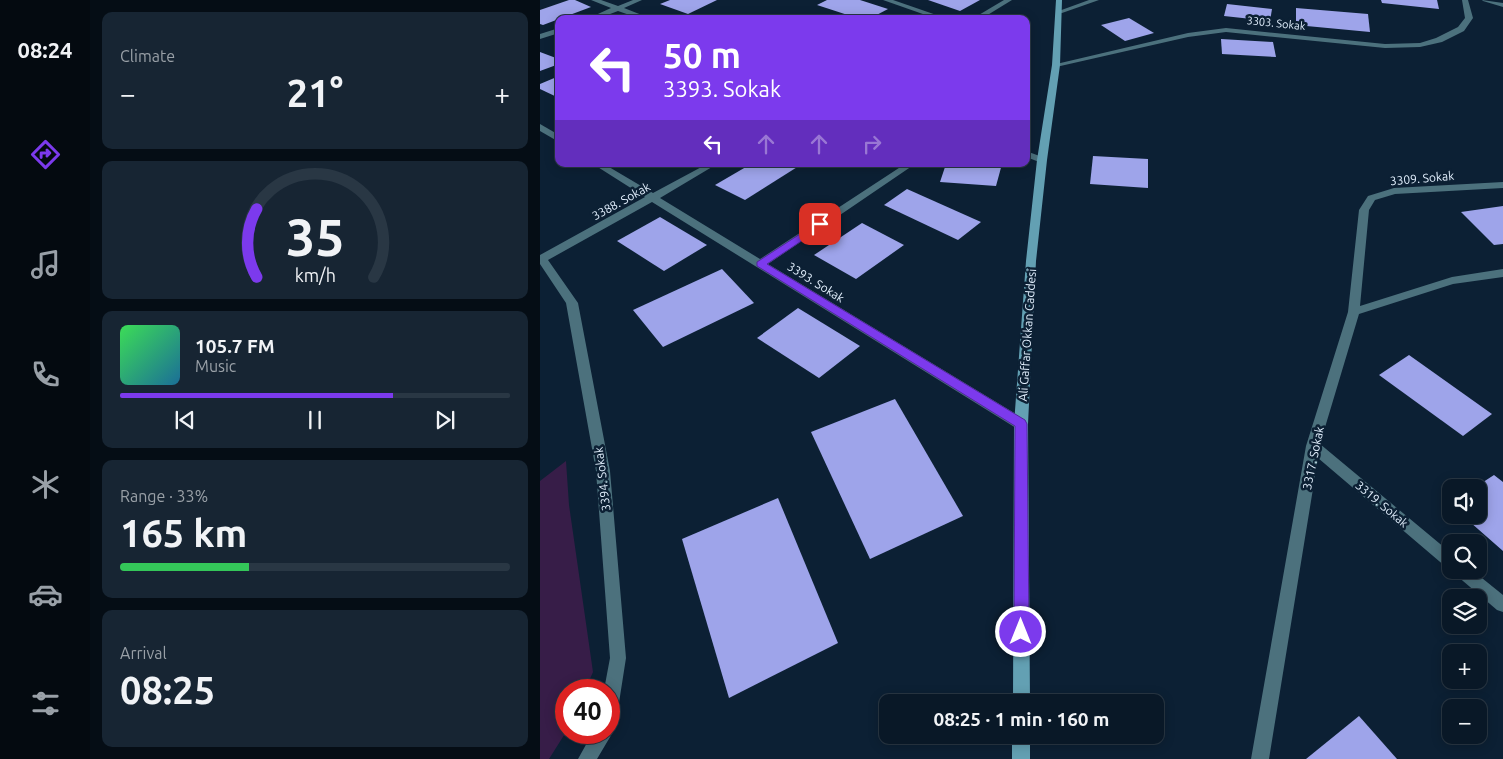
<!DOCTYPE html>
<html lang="en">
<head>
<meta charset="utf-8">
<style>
	:root { --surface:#091827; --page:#172533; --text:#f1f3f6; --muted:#99a0a7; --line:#293744; --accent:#7c3aed }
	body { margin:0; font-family:Ubuntu,sans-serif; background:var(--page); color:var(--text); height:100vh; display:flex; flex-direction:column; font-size:19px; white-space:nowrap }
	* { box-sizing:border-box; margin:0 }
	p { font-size:16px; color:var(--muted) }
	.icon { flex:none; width:28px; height:28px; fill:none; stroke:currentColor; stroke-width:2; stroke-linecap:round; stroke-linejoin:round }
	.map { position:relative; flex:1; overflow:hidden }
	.side { display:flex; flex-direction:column; gap:12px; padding:12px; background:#050d15; width:450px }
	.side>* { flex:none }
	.hud { position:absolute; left:15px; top:15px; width:475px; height:152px; border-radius:10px; box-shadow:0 2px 12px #0003,0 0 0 1px var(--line); background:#7c3aed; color:#fff; overflow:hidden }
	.tools { position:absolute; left:902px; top:479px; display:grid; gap:10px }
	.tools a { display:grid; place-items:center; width:45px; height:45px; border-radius:10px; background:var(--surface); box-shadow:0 2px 12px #0003,0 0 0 1px var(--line); font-size:25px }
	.speed { position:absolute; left:15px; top:679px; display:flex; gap:10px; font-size:25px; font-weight:700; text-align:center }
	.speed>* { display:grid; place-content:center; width:65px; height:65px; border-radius:50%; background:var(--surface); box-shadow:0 2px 12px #0003,0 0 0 1px var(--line); line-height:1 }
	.speed .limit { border:8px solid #d22; background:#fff; color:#111 }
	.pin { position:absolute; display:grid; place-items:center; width:42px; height:42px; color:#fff; margin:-21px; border-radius:10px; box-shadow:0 2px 8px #0006 }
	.me { position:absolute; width:55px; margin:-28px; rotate:0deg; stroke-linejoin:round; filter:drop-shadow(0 0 4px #0008) }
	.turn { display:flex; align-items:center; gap:18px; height:105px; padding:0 25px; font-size:22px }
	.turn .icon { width:65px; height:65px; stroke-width:2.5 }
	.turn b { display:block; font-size:35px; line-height:42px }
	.lanes { display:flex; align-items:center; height:48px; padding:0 25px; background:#0003; justify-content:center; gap:25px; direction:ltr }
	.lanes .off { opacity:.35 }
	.big { font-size:38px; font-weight:600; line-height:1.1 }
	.side .card { flex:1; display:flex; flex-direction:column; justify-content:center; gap:8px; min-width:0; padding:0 18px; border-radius:10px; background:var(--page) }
	.side .dial { align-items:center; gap:0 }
	.dial svg { height:130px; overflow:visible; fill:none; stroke:var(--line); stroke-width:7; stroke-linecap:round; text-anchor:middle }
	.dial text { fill:var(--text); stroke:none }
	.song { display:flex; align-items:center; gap:15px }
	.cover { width:60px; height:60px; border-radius:8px; background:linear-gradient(135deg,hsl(130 70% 55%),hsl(200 70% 35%)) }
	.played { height:5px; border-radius:2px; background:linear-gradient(90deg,var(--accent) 70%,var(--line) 70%) }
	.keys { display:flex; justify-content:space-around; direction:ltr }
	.heat { display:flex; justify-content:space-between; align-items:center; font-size:28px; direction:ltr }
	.charge { height:8px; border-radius:4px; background:linear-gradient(90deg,#34c759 33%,var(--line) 0) }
	.trip { position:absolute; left:339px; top:694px; width:285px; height:50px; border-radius:10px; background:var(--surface); box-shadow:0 2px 12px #0003,0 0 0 1px var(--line); font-weight:600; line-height:50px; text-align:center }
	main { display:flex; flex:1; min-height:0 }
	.tab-bar { display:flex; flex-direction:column; width:90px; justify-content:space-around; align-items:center; background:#040a10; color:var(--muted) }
	.tab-bar .icon { width:35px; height:35px }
	.tab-bar .on { color:var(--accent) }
	.tab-bar b { font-size:22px; color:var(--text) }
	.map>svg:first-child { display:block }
	.green { fill:#371d48 }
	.building { fill:#9ea4ea }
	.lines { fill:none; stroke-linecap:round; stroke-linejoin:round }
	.street { fill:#4c717d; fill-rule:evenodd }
	.secondary { fill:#63a0b3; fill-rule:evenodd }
	.route { fill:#7c3aed; stroke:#51269a }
	.labels { text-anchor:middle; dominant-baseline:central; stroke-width:5; stroke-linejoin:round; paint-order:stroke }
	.far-street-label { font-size:11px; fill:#e3f0fe; stroke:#0c2034 }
	.street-label { font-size:12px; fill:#e3f0fe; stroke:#0c2034 }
</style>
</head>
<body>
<main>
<nav class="tab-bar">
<b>08:24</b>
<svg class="icon on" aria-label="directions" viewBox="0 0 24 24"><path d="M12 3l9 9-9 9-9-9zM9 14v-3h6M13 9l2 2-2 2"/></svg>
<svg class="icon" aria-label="music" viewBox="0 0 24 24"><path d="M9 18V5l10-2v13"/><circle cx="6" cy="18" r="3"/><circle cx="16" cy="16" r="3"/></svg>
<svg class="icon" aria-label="phone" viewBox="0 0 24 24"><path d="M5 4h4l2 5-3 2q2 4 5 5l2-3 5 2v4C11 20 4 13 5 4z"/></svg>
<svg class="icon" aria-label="climate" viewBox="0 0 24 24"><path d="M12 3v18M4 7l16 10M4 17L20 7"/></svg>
<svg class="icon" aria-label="car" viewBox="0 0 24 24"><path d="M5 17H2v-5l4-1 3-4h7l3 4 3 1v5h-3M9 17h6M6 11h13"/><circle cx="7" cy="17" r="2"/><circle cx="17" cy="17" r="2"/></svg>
<svg class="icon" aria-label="filters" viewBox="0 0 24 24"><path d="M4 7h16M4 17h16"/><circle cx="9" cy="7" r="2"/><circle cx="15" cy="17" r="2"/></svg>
</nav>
<section class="side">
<div class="card"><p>Climate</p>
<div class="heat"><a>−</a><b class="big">21°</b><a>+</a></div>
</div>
<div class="card dial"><svg viewBox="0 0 100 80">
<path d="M14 69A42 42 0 1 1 86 69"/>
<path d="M14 69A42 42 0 0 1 14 27" stroke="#7c3aed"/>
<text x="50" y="56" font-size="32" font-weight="700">35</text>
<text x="50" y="72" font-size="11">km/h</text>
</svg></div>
<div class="card">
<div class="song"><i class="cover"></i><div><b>105.7 FM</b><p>Music</p></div></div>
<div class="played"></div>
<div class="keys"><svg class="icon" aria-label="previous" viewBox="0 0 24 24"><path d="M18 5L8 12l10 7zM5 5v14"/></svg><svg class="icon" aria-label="pause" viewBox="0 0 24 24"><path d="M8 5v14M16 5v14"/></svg><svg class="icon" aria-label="next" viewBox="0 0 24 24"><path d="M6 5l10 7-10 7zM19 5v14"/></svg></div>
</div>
<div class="card"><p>Range · 33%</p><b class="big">165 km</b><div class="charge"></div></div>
<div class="card"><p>Arrival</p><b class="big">08:25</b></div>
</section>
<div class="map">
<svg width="963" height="759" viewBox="0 0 963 759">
	<rect width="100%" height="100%" fill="#0c2034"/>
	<path class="green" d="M 26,461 L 29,505 L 53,672 L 45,690 L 26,690 L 26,732 L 9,759 L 0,759 L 0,481 Z"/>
	<g class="building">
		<path d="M 29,0 L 35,0 L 51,7 L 3,25 L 0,24 L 0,10 Z"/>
		<path d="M 130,0 L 177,0 L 148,14 L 120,4 Z"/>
		<path d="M 287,0 L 320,0 L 348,9 L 329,19 L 320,19 L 277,5 Z"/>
		<path d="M 388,0 L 440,0 L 420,11 Z"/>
		<path d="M 841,0 L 897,0 L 899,9 L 842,3 Z"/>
		<path d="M 687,4 L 732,9 L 730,21 L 684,16 Z"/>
		<path d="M 756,8 L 828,14 L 830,32 L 756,25 Z"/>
		<path d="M 589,18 L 614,33 L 585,41 L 561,25 Z"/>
		<path d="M 681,39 L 733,42 L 736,57 L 682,54 Z"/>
		<path d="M 0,52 L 16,58 L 19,57 L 19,64 L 0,71 Z"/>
		<path d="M 19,76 L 19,98 L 0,89 L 0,84 Z"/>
		<path d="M 553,156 L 608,159 L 608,188 L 550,184 Z"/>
		<path d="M 211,164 L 262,164 L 205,200 L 175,185 Z"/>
		<path d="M 406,164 L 462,164 L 456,186 L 400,182 Z"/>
		<path d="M 367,189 L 441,222 L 418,240 L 344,205 Z"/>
		<path d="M 963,206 L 963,244 L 954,245 L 921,212 Z"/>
		<path d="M 120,217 L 167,245 L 124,271 L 77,241 Z"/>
		<path d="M 322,223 L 364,245 L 316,279 L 274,255 Z"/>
		<path d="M 182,269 L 214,303 L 123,347 L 93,310 Z"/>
		<path d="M 258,308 L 320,346 L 279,378 L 217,338 Z"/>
		<path d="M 869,355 L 952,414 L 923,436 L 839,375 Z"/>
		<path d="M 355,399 L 423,516 L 330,559 L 271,432 Z"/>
		<path d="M 954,475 L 963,482 L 963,551 L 922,515 L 939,515 L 939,488 L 934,488 Z"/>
		<path d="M 238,498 L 298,643 L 189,698 L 142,539 Z"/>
		<path d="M 819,716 L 857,759 L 766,759 Z"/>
	</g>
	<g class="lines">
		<g class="street">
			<path d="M 51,0 L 61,0 L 78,6 L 93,0 L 102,0 L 84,8 L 112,19 L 101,19 L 78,11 L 57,19 L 47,19 L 71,8 Z"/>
			<path d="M 343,0 L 353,0 L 408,19 L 397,19 Z"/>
			<path d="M 464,0 L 472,0 L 441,19 L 432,19 Z"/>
			<path d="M 549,0 L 559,0 L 522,13 L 516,12 Z"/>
			<path d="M 922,0 L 928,0 L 933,18 L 924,31 L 902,42 L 880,47 L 845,48 L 686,32 L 648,37 L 516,67 L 512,65 L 648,33 L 686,28 L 845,44 L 880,43 L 896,38 L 918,27 L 925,18 Z"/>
			<path d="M 942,0 L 963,3 L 963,7 L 943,1 Z"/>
			<path d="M 19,28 L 19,33 L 0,39 L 0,34 Z"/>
			<path d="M 0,124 L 19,135 L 19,142 L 0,131 Z"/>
			<path d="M 486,151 L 505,158 L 507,160 L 502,163 L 486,157 Z"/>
			<path d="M 53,164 L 64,164 L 113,193 L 167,164 L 177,164 L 120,198 L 220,259 L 365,164 L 375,164 L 228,264 L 486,420 L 488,424 L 486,428 L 481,429 L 476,428 L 112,202 L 8,260 L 38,303 L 70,471 L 86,658 L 78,709 L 75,715 L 69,718 L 69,690 L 64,690 L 70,658 L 56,471 L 26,303 L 0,264 L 0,255 L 105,197 Z"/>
			<path d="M 963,182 L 963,188 L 855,194 L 835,200 L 829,210 L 820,306 L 912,277 L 963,269 L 963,277 L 913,284 L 819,314 L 780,444 L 911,553 L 911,569 L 906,567 L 778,458 L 729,759 L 711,759 L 766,446 L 808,312 L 819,210 L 828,196 L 854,188 Z"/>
			<path d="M 913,570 L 932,570 L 963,595 L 963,612 L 957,610 L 916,575 Z"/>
			<path d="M 69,725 L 73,732 L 57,759 L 38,759 L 53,732 L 69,732 Z"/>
		</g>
		<g class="secondary">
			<path d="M 516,0 L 522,0 L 520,65 L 507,160 L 496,261 L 488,424 L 490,702 L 473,702 L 474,424 L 486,261 L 497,160 L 512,65 Z"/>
			<rect x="472" y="735" width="18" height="24"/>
		</g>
	</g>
	<path class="route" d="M 280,221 L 284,222 L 284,226 L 227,264 L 485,420 L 487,424 L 489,632 L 486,637 L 481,639 L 476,637 L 474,632 L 475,426 L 217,266 L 217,262 Z"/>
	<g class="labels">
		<g class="far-street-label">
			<text transform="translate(736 23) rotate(6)">3303. Sokak</text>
		</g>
		<g class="street-label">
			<text transform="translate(882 178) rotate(-5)">3309. Sokak</text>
			<text transform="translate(81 201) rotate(-29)">3388. Sokak</text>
			<text transform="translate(276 282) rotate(32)">3393. Sokak</text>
			<text transform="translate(487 335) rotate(-86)">Ali Gaffar Okkan Caddesi</text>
			<text transform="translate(773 458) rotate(-78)">3317. Sokak</text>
			<text transform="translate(62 479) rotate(-97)">3394. Sokak</text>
			<text transform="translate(842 504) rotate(40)">3319. Sokak</text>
		</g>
	</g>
</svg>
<div class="tools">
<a><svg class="icon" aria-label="sound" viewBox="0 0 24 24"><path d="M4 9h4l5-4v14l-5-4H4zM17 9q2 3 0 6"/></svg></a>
<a><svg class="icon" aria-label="search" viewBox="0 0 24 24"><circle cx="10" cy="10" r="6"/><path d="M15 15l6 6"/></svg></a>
<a><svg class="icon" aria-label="layers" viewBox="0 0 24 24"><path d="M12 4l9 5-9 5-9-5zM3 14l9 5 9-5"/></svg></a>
<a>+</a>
<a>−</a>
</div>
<div class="speed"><div class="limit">40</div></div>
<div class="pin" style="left:280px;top:224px;background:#d93025"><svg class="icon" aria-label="arrive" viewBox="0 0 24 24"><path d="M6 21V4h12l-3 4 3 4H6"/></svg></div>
<svg class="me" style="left:481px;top:632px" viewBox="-20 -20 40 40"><circle r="17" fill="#7c3aed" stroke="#fff" stroke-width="3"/><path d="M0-11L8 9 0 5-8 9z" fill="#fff"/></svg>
<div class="trip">08:25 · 1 min · 160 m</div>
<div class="hud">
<div class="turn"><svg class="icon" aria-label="left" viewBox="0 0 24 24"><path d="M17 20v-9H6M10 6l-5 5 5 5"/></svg><div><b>50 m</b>3393. Sokak</div></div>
<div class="lanes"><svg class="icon" aria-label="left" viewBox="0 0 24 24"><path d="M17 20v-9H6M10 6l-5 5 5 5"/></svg><svg class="icon off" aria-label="ahead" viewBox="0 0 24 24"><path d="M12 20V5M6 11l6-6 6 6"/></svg><svg class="icon off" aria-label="ahead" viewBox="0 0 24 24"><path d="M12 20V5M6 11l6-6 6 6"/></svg><svg class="icon off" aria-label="right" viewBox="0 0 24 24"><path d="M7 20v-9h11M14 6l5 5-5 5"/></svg></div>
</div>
</div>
</main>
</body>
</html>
